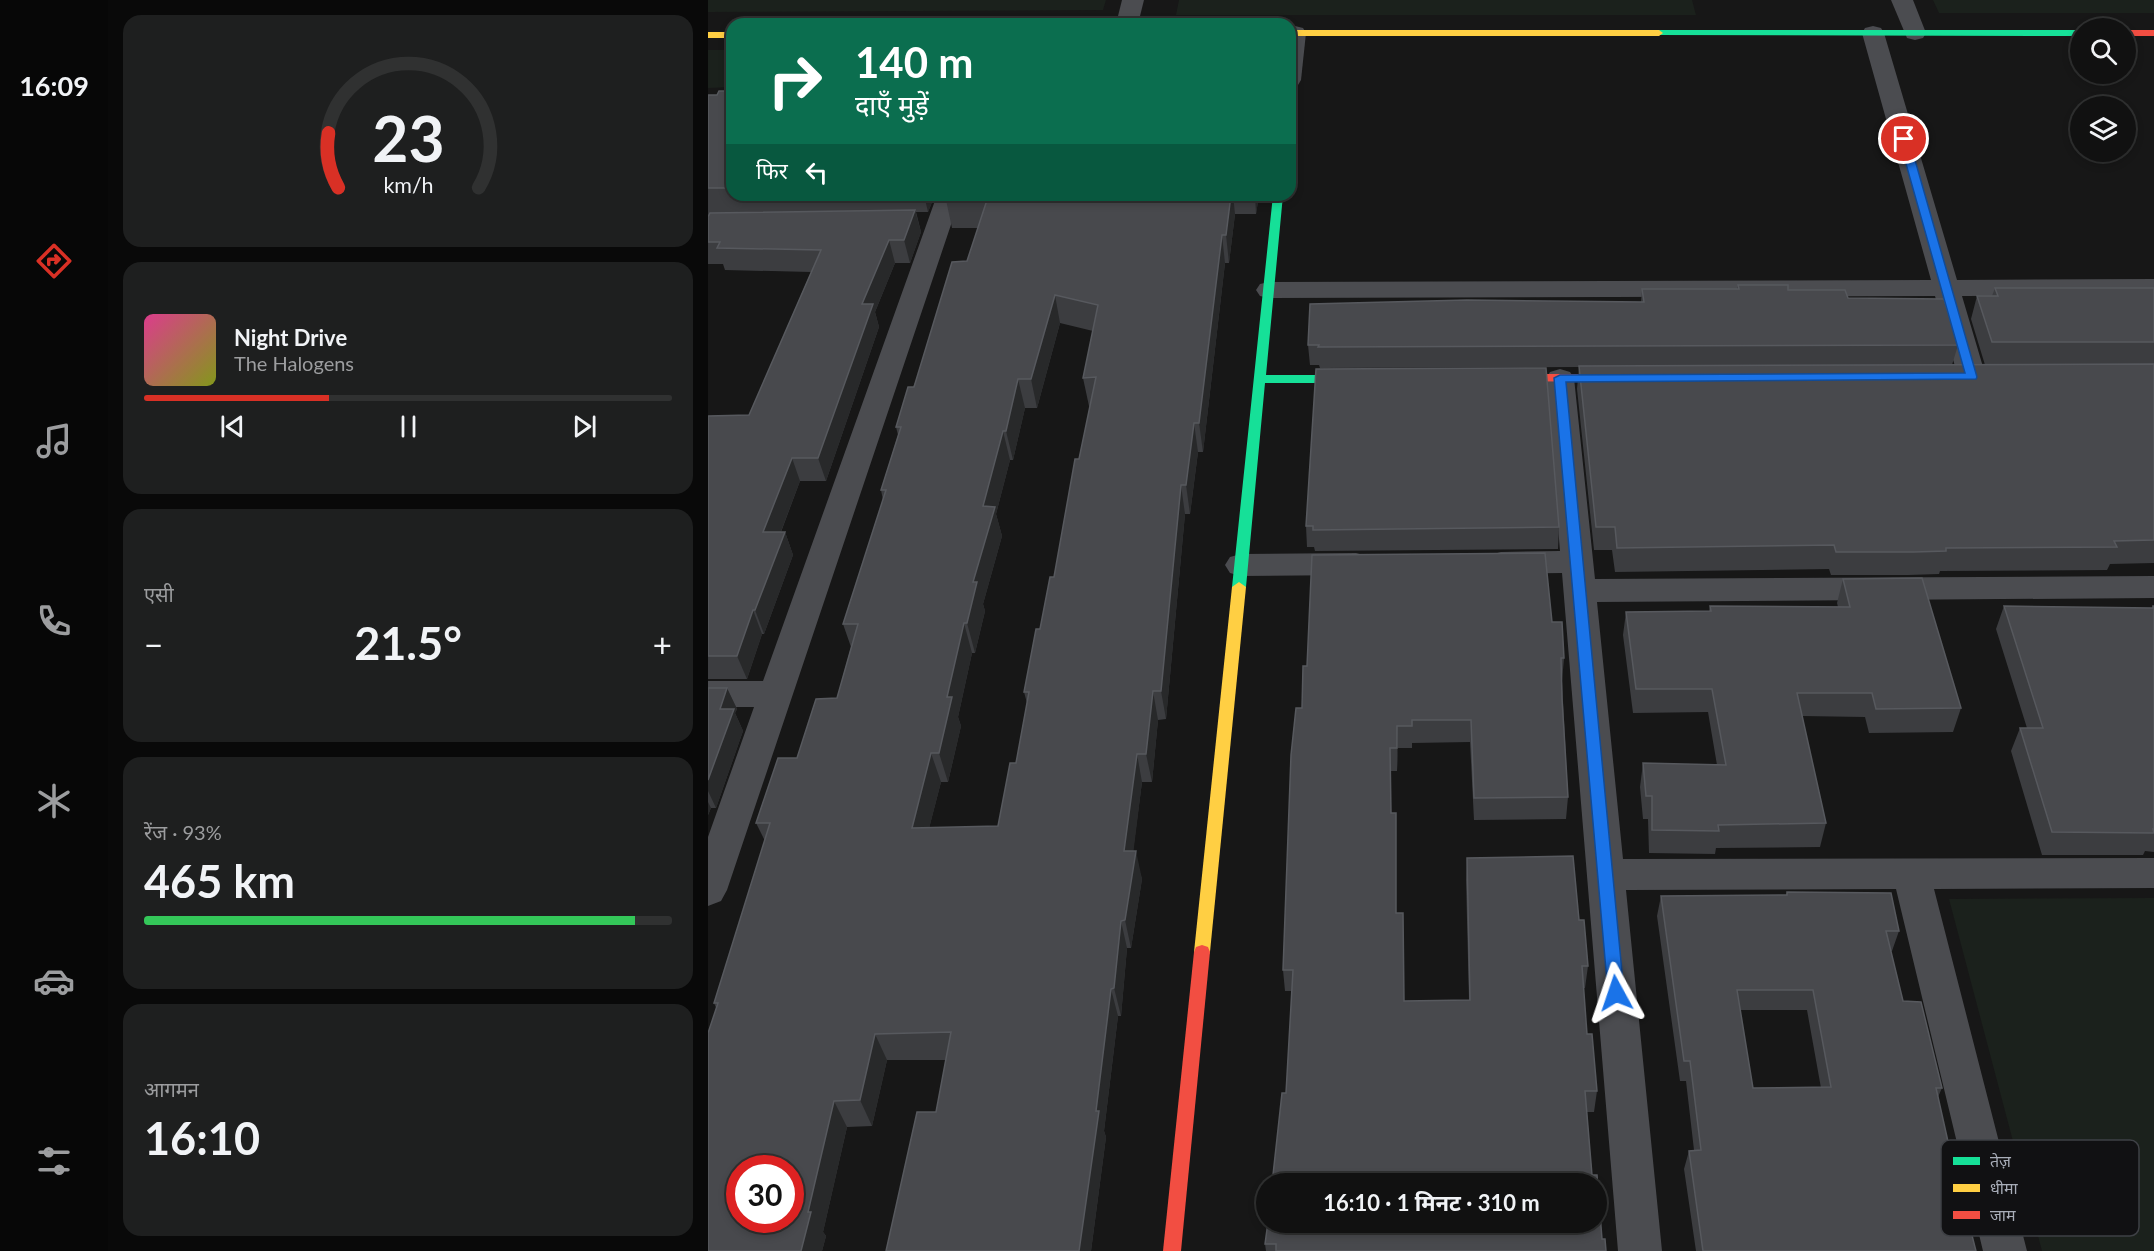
<!DOCTYPE html>
<html lang="hi">
<head>
<meta charset="utf-8">
<style>
	:root { --surface:#111; --page:#1e1f1f; --text:#f1f3f6; --muted:#9c9d9f; --line:#303131; --accent:#d93025 }
	body { margin:0; font-family:Lato,"Noto Sans Devanagari",sans-serif; background:var(--page); color:var(--text); height:100vh; display:flex; flex-direction:column; font-size:22px; white-space:nowrap }
	* { box-sizing:border-box; margin:0 }
	p { font-size:20px; color:var(--muted) }
	.icon { flex:none; width:33px; height:33px; fill:none; stroke:currentColor; stroke-width:2; stroke-linecap:round; stroke-linejoin:round }
	.map { position:relative; flex:1; overflow:hidden }
	.panel { display:flex; flex-direction:column; gap:15px; padding:15px; background:#090909; width:600px }
	.panel>* { flex:none }
	.banner { position:absolute; left:18px; top:18px; width:570px; height:183px; border-radius:18px; box-shadow:0 3px 9px #0003,0 0 0 2px var(--line); background:#0b6e4f; color:#fff; overflow:hidden }
	.fabs { position:absolute; left:1362px; top:18px; display:grid; gap:12px }
	.fabs a { display:grid; place-items:center; width:66px; height:66px; border-radius:50%; background:var(--surface); box-shadow:0 3px 9px #0003,0 0 0 2px var(--line); font-size:30px }
	.speed { position:absolute; left:18px; top:1155px; display:flex; gap:12px; font-size:30px; font-weight:700; text-align:center }
	.speed>* { display:grid; place-content:center; width:78px; height:78px; border-radius:50%; background:var(--surface); box-shadow:0 3px 9px #0003,0 0 0 2px var(--line); line-height:1 }
	.speed .limit { border:9px solid #d22; background:#fff; color:#111 }
	.pin { position:absolute; display:grid; place-items:center; width:51px; height:51px; color:#fff; margin:-26px; border:3px solid #fff; border-radius:50%; box-shadow:0 2px 6px #0007 }
	.me { position:absolute; width:66px; margin:-33px; rotate:355deg; stroke-linejoin:round; filter:drop-shadow(0 0 4px #0008) }
	.turn { display:flex; align-items:center; gap:21px; height:126px; padding:0 30px; font-size:27px }
	.turn .icon { width:78px; height:78px; stroke-width:2.5 }
	.turn b { display:block; font-size:42px; line-height:51px }
	.then { display:flex; align-items:center; height:57px; padding:0 30px; background:#0003; gap:12px; font-size:22px }
	.big { font-size:45px; font-weight:700; line-height:1.1 }
	.panel .card { flex:1; display:flex; flex-direction:column; justify-content:center; gap:9px; min-width:0; padding:0 21px; border-radius:18px; background:var(--page) }
	.panel .dial { align-items:center; gap:0 }
	.dial svg { height:156px; overflow:visible; fill:none; stroke:var(--line); stroke-width:7; stroke-linecap:round; text-anchor:middle }
	.dial text { fill:var(--text); stroke:none }
	.song { display:flex; align-items:center; gap:18px }
	.cover { width:72px; height:72px; border-radius:9px; background:linear-gradient(135deg,hsl(330 70% 55%),hsl(70 70% 35%)) }
	.played { height:6px; border-radius:3px; background:linear-gradient(90deg,var(--accent) 35%,var(--line) 35%) }
	.keys { display:flex; justify-content:space-around; direction:ltr }
	.heat { display:flex; justify-content:space-between; align-items:center; font-size:33px; direction:ltr }
	.charge { height:9px; border-radius:4px; background:linear-gradient(90deg,#34c759 93%,var(--line) 0) }
	.trip { position:absolute; left:548px; top:1173px; width:351px; height:60px; border-radius:30px; background:var(--surface); box-shadow:0 3px 9px #0003,0 0 0 2px var(--line); font-weight:700; line-height:60px; text-align:center }
	main { display:flex; flex:1; min-height:0 }
	.menu { display:flex; flex-direction:column; width:108px; justify-content:space-around; align-items:center; background:#070707; color:var(--muted) }
	.menu .icon { width:42px; height:42px }
	.menu .active { color:var(--accent) }
	.menu b { font-size:27px; color:var(--text) }
	.map>svg:first-child { display:block }
	.green { fill:#1b211c }
	.lines { fill:none; stroke-linecap:round; stroke-linejoin:round }
	.street { fill:#4b4c50; fill-rule:evenodd }
	.fast { fill:#16e098; fill-rule:evenodd }
	.slow { fill:#ffcf43; fill-rule:evenodd }
	.jam { fill:#f24e42; fill-rule:evenodd }
	.wall { fill:#3c3d40; fill-rule:evenodd }
	.shaded-wall { fill:#28292a }
	.building { fill:#48494d; stroke:#57595e; stroke-width:1.5; fill-rule:evenodd }
	.route { fill:#1a73e8; stroke:#114b97; stroke-width:1.5 }
	.key { fill:#111113; stroke:#3e4045; stroke-width:1.5 }
	.key-label { font-size:16px; fill:#a8adb8 }
</style>
</head>
<body>
<main>
<nav class="menu">
<b>16:09</b>
<svg class="icon active" aria-label="directions" viewBox="0 0 24 24"><path d="M12 3l9 9-9 9-9-9zM9 14v-3h6M13 9l2 2-2 2"/></svg>
<svg class="icon" aria-label="music" viewBox="0 0 24 24"><path d="M9 18V5l10-2v13"/><circle cx="6" cy="18" r="3"/><circle cx="16" cy="16" r="3"/></svg>
<svg class="icon" aria-label="phone" viewBox="0 0 24 24"><path d="M5 4h4l2 5-3 2q2 4 5 5l2-3 5 2v4C11 20 4 13 5 4z"/></svg>
<svg class="icon" aria-label="climate" viewBox="0 0 24 24"><path d="M12 3v18M4 7l16 10M4 17L20 7"/></svg>
<svg class="icon" aria-label="car" viewBox="0 0 24 24"><path d="M5 17H2v-5l4-1 3-4h7l3 4 3 1v5h-3M9 17h6M6 11h13"/><circle cx="7" cy="17" r="2"/><circle cx="17" cy="17" r="2"/></svg>
<svg class="icon" aria-label="filters" viewBox="0 0 24 24"><path d="M4 7h16M4 17h16"/><circle cx="9" cy="7" r="2"/><circle cx="15" cy="17" r="2"/></svg>
</nav>
<section class="panel">
<div class="card dial"><svg viewBox="0 0 100 80">
<path d="M14 69A42 42 0 1 1 86 69"/>
<path d="M14 69A42 42 0 0 1 9 41" stroke="#d93025"/>
<text x="50" y="56" font-size="32" font-weight="700">23</text>
<text x="50" y="72" font-size="11">km/h</text>
</svg></div>
<div class="card">
<div class="song"><i class="cover"></i><div><b>Night Drive</b><p>The Halogens</p></div></div>
<div class="played"></div>
<div class="keys"><svg class="icon" aria-label="previous" viewBox="0 0 24 24"><path d="M18 5L8 12l10 7zM5 5v14"/></svg><svg class="icon" aria-label="pause" viewBox="0 0 24 24"><path d="M8 5v14M16 5v14"/></svg><svg class="icon" aria-label="next" viewBox="0 0 24 24"><path d="M6 5l10 7-10 7zM19 5v14"/></svg></div>
</div>
<div class="card"><p>एसी</p>
<div class="heat"><a>−</a><b class="big">21.5°</b><a>+</a></div>
</div>
<div class="card"><p>रेंज · 93%</p><b class="big">465 km</b><div class="charge"></div></div>
<div class="card"><p>आगमन</p><b class="big">16:10</b></div>
</section>
<div class="map">
<svg width="1446" height="1251" viewBox="0 0 1446 1251">
	<rect width="100%" height="100%" fill="#171717"/>
	<g class="green">
		<path d="M 0,0 L 398,0 L 395,10 L 0,12 Z"/>
		<path d="M 471,0 L 984,0 L 988,15 L 468,15 Z"/>
		<path d="M 1225,0 L 1446,0 L 1446,13 L 1231,13 Z"/>
		<path d="M 0,50 L 24,50 L 24,87 L 0,88 Z"/>
		<path d="M 1446,898 L 1446,1251 L 1334,1251 L 1241,899 Z"/>
	</g>
	<g class="lines">
		<g class="street">
			<path d="M 414,0 L 436,0 L 430,24 L 408,24 Z"/>
			<path d="M 1183,0 L 1205,0 L 1218,33 L 1215,38 L 1207,40 L 1199,38 Z"/>
			<path d="M 587,26 L 595,28 L 598,33 L 593,80 L 590,85 L 582,87 L 582,28 Z"/>
			<path d="M 1165,26 L 1173,28 L 1176,33 L 1249,280 L 1446,279 L 1446,295 L 1254,296 L 1278,377 L 1274,383 L 1264,386 L 1254,383 L 1250,377 L 1227,296 L 561,298 L 552,296 L 548,290 L 552,284 L 561,282 L 1223,280 L 1154,33 L 1157,28 Z"/>
			<path d="M 229,195 L 253,195 L 19,890 L 13,901 L 0,906 L 0,837 L 46,707 L 0,707 L 0,681 L 55,681 Z"/>
			<path d="M 852,369 L 862,372 L 866,378 L 887,579 L 1446,576 L 1446,598 L 889,602 L 915,859 L 1446,858 L 1446,888 L 1226,889 L 1319,1251 L 1275,1251 L 1188,889 L 918,890 L 954,1251 L 910,1251 L 854,573 L 793,574 L 782,571 L 777,563 L 782,555 L 793,552 L 852,551 L 838,378 L 842,372 Z"/>
			<path d="M 648,553 L 659,556 L 664,564 L 659,572 L 648,575 L 533,576 L 522,573 L 517,565 L 522,557 L 533,554 Z"/>
		</g>
		<g class="fast">
			<path d="M 951,30 L 1372,30 L 1372,36 L 948,35 L 947,33 Z"/>
			<path d="M 565,195 L 575,195 L 558,375 L 652,375 L 658,379 L 652,383 L 557,383 L 538,587 L 531,592 L 524,587 Z"/>
		</g>
		<g class="slow">
			<path d="M 582,30 L 951,30 L 955,33 L 951,36 L 582,36 Z"/>
			<rect x="0" y="32" width="24" height="6"/>
			<path d="M 531,582 L 538,587 L 502,952 L 500,957 L 494,959 L 488,957 L 486,952 L 524,587 Z"/>
		</g>
		<g class="jam">
			<rect x="1418" y="30" width="28" height="6"/>
			<path d="M 793,374 L 916,374 L 922,378 L 916,382 L 789,381 L 787,378 L 789,375 Z"/>
			<path d="M 494,945 L 500,947 L 502,952 L 473,1251 L 455,1251 L 486,952 L 488,947 Z"/>
		</g>
	</g>
	<g class="wall">
		<path d="M 24,91 L 24,195 L 227,195 L 220,212 L 208,212 L 213,232 L 202,263 L 187,263 L 167,312 L 171,327 L 118,481 L 92,481 L 73,532 L 77,532 L 85,555 L 56,634 L 54,634 L 39,679 L 0,679 L 0,416 L 41,415 L 103,272 L 17,270 L 15,264 L 0,264 L 0,95 L 9,95 Z"/>
		<path d="M 240,195 L 551,195 L 548,214 L 527,214 L 521,263 L 517,263 L 495,452 L 490,452 L 482,514 L 477,514 L 458,719 L 450,720 L 444,782 L 434,782 L 425,851 L 434,879 L 423,948 L 419,948 L 413,1016 L 410,1016 L 396,1131 L 398,1137 L 383,1251 L 178,1251 L 228,1112 L 238,1060 L 179,1060 L 164,1126 L 139,1127 L 115,1232 L 118,1236 L 114,1251 L 6,1003 L 57,841 L 48,823 L 89,758 L 129,698 L 143,647 L 135,624 L 175,500 L 173,490 L 190,435 L 188,427 L 259,261 L 270,228 L 244,228 L 238,200 ZM 352,323 L 385,331 L 375,378 L 381,406 L 382,406 L 346,577 L 316,692 L 319,703 L 308,763 L 290,826 L 221,828 L 233,782 L 240,782 L 253,726 L 250,717 L 264,653 L 267,653 L 277,611 L 275,604 L 294,536 L 288,514 L 302,460 L 305,460 L 317,408 L 329,408 Z"/>
		<path d="M 1030,285 L 1080,290 L 1140,298 L 1250,345 L 1244,365 L 1277,365 L 1263,319 L 1269,296 L 1284,296 L 1287,288 L 1446,288 L 1446,563 L 1402,564 L 1399,570 L 1232,571 L 1231,574 L 1200,575 L 1123,575 L 1121,569 L 907,572 L 904,550 L 886,550 L 869,389 L 871,367 L 612,368 L 611,365 L 602,365 L 600,345 L 933,302 L 934,289 L 1029,289 Z"/>
		<path d="M 598,526 L 851,527 L 850,549 L 607,551 L 606,547 L 599,547 Z"/>
		<path d="M 1135,579 L 1253,708 L 1245,732 L 1161,733 L 1157,717 L 1094,716 L 1118,823 L 1112,847 L 1008,848 L 1007,854 L 941,853 L 940,819 L 935,819 L 932,787 L 935,763 L 1009,765 L 1000,712 L 925,713 L 915,635 L 918,612 L 1001,611 L 1002,606 L 1130,607 L 1129,603 Z"/>
		<path d="M 1296,606 L 1444,608 L 1445,606 L 1446,606 L 1446,852 L 1437,851 L 1435,855 L 1334,855 L 1303,751 L 1312,728 L 1319,728 L 1288,629 Z"/>
		<path d="M 844,622 L 856,658 L 854,681 L 860,797 L 858,819 L 766,820 L 762,742 L 704,743 L 704,748 L 690,748 L 689,771 L 683,771 L 683,813 L 688,813 L 688,913 L 696,1001 L 761,1000 L 758,880 L 759,858 L 871,920 L 880,966 L 877,988 L 875,988 L 879,1034 L 889,1091 L 886,1112 L 879,1112 L 884,1175 L 894,1239 L 898,1251 L 558,1251 L 557,1244 L 578,1093 L 584,991 L 577,991 L 575,970 L 594,708 L 599,666 Z"/>
		<path d="M 0,688 L 19,688 L 29,709 L 27,713 L 35,731 L 8,808 L 3,808 L 0,815 Z"/>
		<path d="M 1079,892 L 1191,931 L 1184,951 L 1183,951 L 1195,1001 L 1234,1088 L 1230,1097 L 1241,1146 L 1268,1251 L 988,1251 L 976,1169 L 981,1151 L 986,1150 L 978,1081 L 972,1081 L 949,916 L 953,896 L 1078,895 ZM 1032,1010 L 1099,1010 L 1113,1088 L 1045,1088 Z"/>
	</g>
	<g class="shaded-wall">
		<path d="M 216,195 L 227,195 L 220,212 Z"/>
		<path d="M 523,195 L 525,195 L 527,214 L 521,263 L 518,235 Z"/>
		<path d="M 547,195 L 551,195 L 548,214 Z"/>
		<path d="M 207,210 L 213,232 L 202,263 L 196,240 Z"/>
		<path d="M 514,235 L 517,263 L 495,452 L 491,423 Z"/>
		<path d="M 181,240 L 187,263 L 167,312 L 171,327 L 118,481 L 110,458 L 154,304 Z"/>
		<path d="M 347,295 L 352,323 L 329,408 L 323,379 Z"/>
		<path d="M 310,379 L 317,408 L 305,460 L 298,431 Z"/>
		<path d="M 486,423 L 490,452 L 482,514 L 478,485 Z"/>
		<path d="M 295,431 L 302,460 L 288,514 L 294,536 L 275,604 L 277,611 L 267,653 L 259,623 L 275,506 Z"/>
		<path d="M 84,458 L 92,481 L 64,555 L 55,532 Z"/>
		<path d="M 473,485 L 477,514 L 458,719 L 453,691 Z"/>
		<path d="M 77,532 L 85,555 L 56,634 L 47,610 Z"/>
		<path d="M 45,610 L 54,634 L 39,679 L 29,656 Z"/>
		<path d="M 256,623 L 264,653 L 250,717 L 253,726 L 240,782 L 231,753 L 239,697 Z"/>
		<path d="M 19,688 L 29,709 L 27,713 L 35,731 L 8,808 L 0,791 L 0,780 L 12,709 Z"/>
		<path d="M 445,691 L 450,720 L 444,782 L 438,754 Z"/>
		<path d="M 689,726 L 690,748 L 689,771 Z"/>
		<path d="M 223,753 L 233,782 L 214,856 L 204,828 Z"/>
		<path d="M 429,754 L 434,782 L 422,879 L 416,851 Z"/>
		<path d="M 0,802 L 3,808 L 0,815 Z"/>
		<path d="M 428,851 L 434,879 L 423,948 L 417,920 Z"/>
		<path d="M 413,921 L 419,948 L 413,1016 L 406,988 Z"/>
		<path d="M 403,989 L 410,1016 L 396,1131 L 398,1137 L 383,1251 L 371,1251 Z"/>
		<path d="M 167,1034 L 179,1060 L 164,1126 L 152,1100 Z"/>
		<path d="M 126,1101 L 139,1127 L 115,1232 L 118,1236 L 114,1251 L 93,1251 L 100,1212 Z"/>
	</g>
	<g class="building">
		<path d="M 11,91 L 24,91 L 24,188 L 0,188 L 0,95 L 9,95 Z"/>
		<path d="M 240,195 L 523,195 L 518,235 L 514,235 L 491,423 L 486,423 L 478,485 L 473,485 L 453,691 L 445,691 L 438,754 L 429,754 L 416,851 L 428,851 L 417,920 L 413,921 L 406,988 L 403,989 L 388,1111 L 391,1111 L 371,1251 L 178,1251 L 209,1112 L 228,1112 L 243,1032 L 167,1034 L 152,1100 L 126,1101 L 100,1212 L 103,1212 L 93,1251 L 0,1251 L 0,1033 L 10,1003 L 6,1003 L 62,823 L 48,823 L 70,758 L 89,758 L 108,699 L 129,698 L 150,624 L 135,624 L 178,490 L 173,490 L 193,427 L 188,427 L 200,387 L 206,387 L 244,262 L 259,261 L 279,200 L 238,200 ZM 347,295 L 390,305 L 375,378 L 388,377 L 371,459 L 367,459 L 346,577 L 342,577 L 332,629 L 328,629 L 316,692 L 321,692 L 308,763 L 302,763 L 290,826 L 204,828 L 223,753 L 231,753 L 244,697 L 239,697 L 256,623 L 259,623 L 269,582 L 265,582 L 287,507 L 275,506 L 295,431 L 298,431 L 310,379 L 323,379 ZM 32,1168 L 82,1168 L 82,1220 L 32,1220 Z"/>
		<path d="M 207,210 L 196,240 L 181,240 L 154,304 L 165,304 L 110,458 L 84,458 L 55,532 L 77,532 L 47,610 L 45,610 L 29,656 L 0,656 L 0,416 L 41,415 L 113,250 L 9,248 L 12,242 L 0,242 L 0,217 L 2,213 Z"/>
		<path d="M 1030,285 L 1080,285 L 1080,290 L 1137,290 L 1140,298 L 1236,299 L 1250,345 L 610,347 L 611,345 L 600,345 L 602,304 L 759,300 L 936,302 L 934,289 L 1031,289 Z"/>
		<path d="M 1287,288 L 1446,288 L 1446,342 L 1284,342 L 1269,296 L 1290,296 Z"/>
		<path d="M 1446,364 L 1446,540 L 1406,541 L 1409,547 L 1238,548 L 1238,551 L 1206,552 L 1128,552 L 1126,545 L 909,548 L 907,527 L 888,527 L 871,366 Z"/>
		<path d="M 838,368 L 851,527 L 605,530 L 605,526 L 598,526 L 608,369 Z"/>
		<path d="M 837,553 L 844,622 L 854,622 L 856,658 L 853,658 L 854,699 L 860,797 L 766,798 L 763,720 L 704,720 L 704,726 L 689,726 L 689,748 L 682,748 L 683,813 L 688,813 L 688,913 L 695,913 L 696,1001 L 762,1000 L 759,858 L 865,856 L 871,920 L 876,920 L 880,966 L 874,966 L 879,1034 L 884,1034 L 889,1091 L 877,1091 L 884,1175 L 889,1175 L 894,1239 L 897,1239 L 898,1251 L 568,1251 L 568,1244 L 557,1244 L 560,1222 L 888,1222 L 888,1184 L 564,1184 L 574,1093 L 578,1093 L 585,970 L 575,970 L 583,755 L 588,708 L 594,708 L 595,666 L 599,666 L 604,555 Z"/>
		<path d="M 1214,578 L 1253,708 L 1168,709 L 1164,693 L 1089,693 L 1118,823 L 1010,825 L 1011,831 L 944,830 L 944,796 L 938,796 L 935,763 L 1018,765 L 1004,689 L 928,689 L 918,612 L 1003,611 L 1002,606 L 1142,607 L 1135,579 Z"/>
		<path d="M 1296,606 L 1445,608 L 1445,606 L 1446,606 L 1446,829 L 1445,829 L 1446,833 L 1344,832 L 1312,728 L 1335,728 Z"/>
		<path d="M 0,688 L 19,688 L 12,709 L 26,709 L 0,780 Z"/>
		<path d="M 1079,892 L 1183,893 L 1191,931 L 1178,931 L 1195,1001 L 1213,1002 L 1234,1088 L 1228,1088 L 1241,1146 L 1268,1251 L 995,1251 L 981,1151 L 993,1150 L 982,1061 L 976,1061 L 953,896 L 1079,895 ZM 1029,990 L 1105,990 L 1123,1087 L 1045,1088 Z"/>
	</g>
	<path class="route" d="M 1196,136 L 1201,139 L 1269,377 L 1268,379 L 858,382 L 916,993 L 914,998 L 908,1000 L 902,998 L 900,993 L 846,378 L 852,375 L 1257,373 L 1191,139 Z"/>
	<rect x="1233" y="1140" width="198" height="96" rx="9" class="key"/>
	<rect x="1245" y="1157" width="27" height="8" fill="#16e098"/>
	<rect x="1245" y="1184" width="27" height="8" fill="#ffcf43"/>
	<rect x="1245" y="1211" width="27" height="8" fill="#f24e42"/>
	<g class="key-label">
		<text x="1282" y="1167">तेज़</text>
		<text x="1282" y="1194">धीमा</text>
		<text x="1282" y="1221">जाम</text>
	</g>
</svg>
<div class="fabs">
<a><svg class="icon" aria-label="search" viewBox="0 0 24 24"><circle cx="10" cy="10" r="6"/><path d="M15 15l6 6"/></svg></a>
<a><svg class="icon" aria-label="layers" viewBox="0 0 24 24"><path d="M12 4l9 5-9 5-9-5zM3 14l9 5 9-5"/></svg></a>
</div>
<div class="speed"><div class="limit">30</div></div>
<div class="pin" style="left:1196px;top:139px;background:#d93025"><svg class="icon" aria-label="arrive" viewBox="0 0 24 24"><path d="M6 21V4h12l-3 4 3 4H6"/></svg></div>
<svg class="me" style="left:908px;top:993px" viewBox="-20 -20 40 40"><path d="M0-17L14 15 0 8-14 15z" fill="#1a73e8" stroke="#fff" stroke-width="4"/></svg>
<div class="trip">16:10 · 1 मिनट · 310 m</div>
<div class="banner">
<div class="turn"><svg class="icon" aria-label="right" viewBox="0 0 24 24"><path d="M7 20v-9h11M14 6l5 5-5 5"/></svg><div><b>140 m</b>दाएँ मुड़ें</div></div>
<div class="then">फिर<svg class="icon" aria-label="left" viewBox="0 0 24 24"><path d="M17 20v-9H6M10 6l-5 5 5 5"/></svg></div>
</div>
</div>
</main>
</body>
</html>
